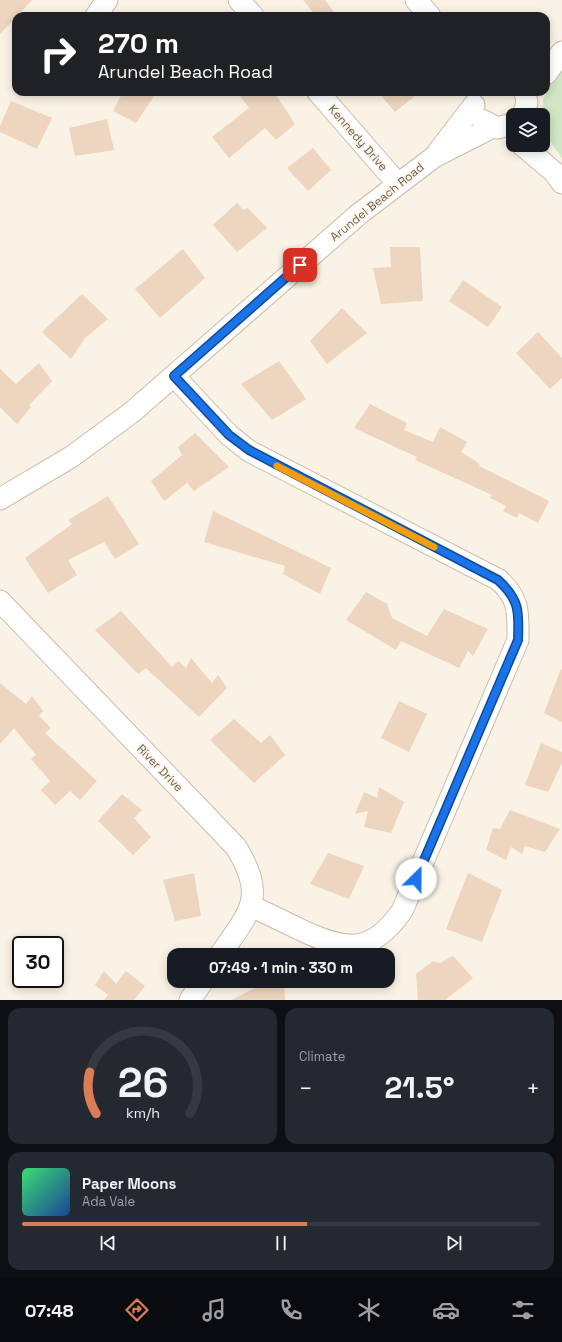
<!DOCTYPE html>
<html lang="en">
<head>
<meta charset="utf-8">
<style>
	:root { --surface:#171b24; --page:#242831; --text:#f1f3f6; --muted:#9ea1a6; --line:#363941; --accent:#d87d56 }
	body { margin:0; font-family:"Space Grotesk",sans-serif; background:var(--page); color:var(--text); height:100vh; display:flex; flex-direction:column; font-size:15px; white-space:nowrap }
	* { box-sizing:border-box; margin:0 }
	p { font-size:13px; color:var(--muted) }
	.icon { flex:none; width:22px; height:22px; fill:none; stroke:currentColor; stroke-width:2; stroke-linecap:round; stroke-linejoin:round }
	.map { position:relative; height:1000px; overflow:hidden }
	.sheet { display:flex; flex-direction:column; gap:8px; padding:8px; background:#0d0f14; flex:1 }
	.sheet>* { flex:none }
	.banner { position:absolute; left:12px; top:12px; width:538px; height:84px; border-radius:12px; box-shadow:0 2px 10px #0003; background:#202124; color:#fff; overflow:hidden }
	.buttons { position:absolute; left:506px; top:108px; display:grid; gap:8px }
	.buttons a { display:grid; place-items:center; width:44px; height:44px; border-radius:8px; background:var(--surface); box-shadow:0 2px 10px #0003; font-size:20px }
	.speed { position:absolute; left:12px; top:936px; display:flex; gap:8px; font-size:20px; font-weight:700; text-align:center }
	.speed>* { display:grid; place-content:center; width:52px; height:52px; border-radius:50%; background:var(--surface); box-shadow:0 2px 10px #0003; line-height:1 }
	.speed .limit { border:2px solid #111; border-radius:6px; background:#fff; color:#111 }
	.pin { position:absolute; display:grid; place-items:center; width:34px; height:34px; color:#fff; margin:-17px; border-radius:8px; box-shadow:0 2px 6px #0006 }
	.me { position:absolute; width:44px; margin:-22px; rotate:23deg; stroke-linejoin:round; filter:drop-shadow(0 0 3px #0008) }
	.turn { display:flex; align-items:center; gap:14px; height:84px; padding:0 20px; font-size:18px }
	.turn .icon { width:52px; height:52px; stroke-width:2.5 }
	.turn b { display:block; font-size:28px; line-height:34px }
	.big { font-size:30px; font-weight:700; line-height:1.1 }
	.sheet .tile { flex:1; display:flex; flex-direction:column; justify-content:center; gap:6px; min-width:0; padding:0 14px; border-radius:12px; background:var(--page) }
	.sheet .dial { align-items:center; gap:0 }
	.dial svg { height:104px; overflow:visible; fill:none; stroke:var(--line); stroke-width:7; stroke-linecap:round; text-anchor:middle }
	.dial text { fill:var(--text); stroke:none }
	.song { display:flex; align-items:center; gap:12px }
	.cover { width:48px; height:48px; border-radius:6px; background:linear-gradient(135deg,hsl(140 70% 55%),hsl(220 70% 35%)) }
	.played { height:4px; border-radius:2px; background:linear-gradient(90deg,var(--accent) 55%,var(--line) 55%) }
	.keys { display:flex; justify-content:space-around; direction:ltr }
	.heat { display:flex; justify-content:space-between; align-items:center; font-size:22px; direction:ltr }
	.sheet .tiles { flex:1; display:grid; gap:8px; grid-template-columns:1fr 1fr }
	.tile:last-child { grid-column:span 2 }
	.trip { position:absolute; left:167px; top:948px; width:228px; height:40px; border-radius:12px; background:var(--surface); box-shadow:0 2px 10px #0003; font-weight:700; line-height:40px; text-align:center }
	.menu { display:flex; height:64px; justify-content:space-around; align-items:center; background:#090b0e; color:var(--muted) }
	.menu .icon { width:28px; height:28px }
	.menu .on { color:var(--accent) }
	.menu b { font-size:18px; color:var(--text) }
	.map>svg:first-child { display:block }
	.green { fill:#d0e6c5 }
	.building { fill:#edd5bf }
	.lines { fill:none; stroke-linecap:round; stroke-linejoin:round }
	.minor-casing { stroke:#cabcad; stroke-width:23 }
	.minor { stroke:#fff; stroke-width:21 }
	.route-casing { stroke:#114b97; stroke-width:10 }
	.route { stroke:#1a73e8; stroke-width:7 }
	.slow { stroke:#f59e0b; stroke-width:7 }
	.labels { text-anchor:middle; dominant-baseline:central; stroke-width:3.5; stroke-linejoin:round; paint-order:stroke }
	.street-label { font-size:12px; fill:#705c4d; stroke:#fdf7eb }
</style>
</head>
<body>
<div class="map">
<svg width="562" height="1000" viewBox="0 0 562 1000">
	<rect width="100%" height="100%" fill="#faf3e5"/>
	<path class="green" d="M 562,70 L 562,158 L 547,137 L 544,128 L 543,100 L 555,77 Z"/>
	<g class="building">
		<path d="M 0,0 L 32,0 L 0,34 Z"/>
		<path d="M 303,0 L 325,0 L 337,16 L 316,16 Z"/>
		<path d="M 123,92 L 157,92 L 136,123 L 113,111 Z"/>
		<path d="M 237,92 L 274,92 L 295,124 L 276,140 L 265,128 L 229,158 L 212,137 L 249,108 Z"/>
		<path d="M 378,92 L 420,92 L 395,112 Z"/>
		<path d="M 11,101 L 52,118 L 37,149 L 0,132 L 0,126 Z"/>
		<path d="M 107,119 L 114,150 L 75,156 L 69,128 Z"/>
		<path d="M 313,148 L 331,170 L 308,191 L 287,168 Z"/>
		<path d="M 237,203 L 243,210 L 248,208 L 267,228 L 237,252 L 213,225 Z"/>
		<path d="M 390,247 L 420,247 L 423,301 L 381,304 L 373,268 L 391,267 Z"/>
		<path d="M 183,249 L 205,278 L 160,318 L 135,289 Z"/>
		<path d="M 463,280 L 502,307 L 488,327 L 449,301 Z"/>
		<path d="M 82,294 L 108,319 L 85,338 L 71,359 L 42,332 Z"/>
		<path d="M 342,308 L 367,333 L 327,364 L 310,341 Z"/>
		<path d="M 538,332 L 562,358 L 562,378 L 550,389 L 516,353 Z"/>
		<path d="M 279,361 L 306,399 L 272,420 L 241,384 Z"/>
		<path d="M 39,363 L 52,381 L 29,405 L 31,407 L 17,424 L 0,407 L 0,369 L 16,384 Z"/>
		<path d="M 370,404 L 407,423 L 404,430 L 433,442 L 440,427 L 467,442 L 461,452 L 480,464 L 479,466 L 549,501 L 538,523 L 519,513 L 517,518 L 503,511 L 506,506 L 490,498 L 492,495 L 415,460 L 417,457 L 354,428 Z"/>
		<path d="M 195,433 L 229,467 L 194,491 L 187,483 L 164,501 L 151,481 L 182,455 L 178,447 Z"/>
		<path d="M 108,496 L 139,544 L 115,559 L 104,542 L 68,560 L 77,575 L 48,593 L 25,558 L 72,524 L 68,520 Z"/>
		<path d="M 213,511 L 331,568 L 320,594 L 283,574 L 285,566 L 204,542 Z"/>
		<path d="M 366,592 L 387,604 L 392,618 L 427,636 L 444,609 L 488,629 L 473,656 L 468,651 L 459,668 L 401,641 L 396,650 L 346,620 Z"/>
		<path d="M 121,611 L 172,667 L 178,661 L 186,668 L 191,658 L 212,683 L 218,675 L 227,688 L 199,717 L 146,668 L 138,674 L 95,630 Z"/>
		<path d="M 561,669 L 562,670 L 562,722 L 544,713 Z"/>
		<path d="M 0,683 L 26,704 L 32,696 L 43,711 L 39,716 L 51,728 L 45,733 L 97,781 L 80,800 L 70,791 L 55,805 L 41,790 L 50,781 L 31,759 L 36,755 L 14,728 L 0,744 Z"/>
		<path d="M 399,701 L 427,714 L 409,752 L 381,738 Z"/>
		<path d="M 234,719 L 261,743 L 270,735 L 285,755 L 254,783 L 210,740 Z"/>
		<path d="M 541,743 L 562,752 L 562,763 L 548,792 L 525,785 Z"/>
		<path d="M 379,787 L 404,802 L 391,833 L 364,827 L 368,811 L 355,814 L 364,792 L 377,798 Z"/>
		<path d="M 122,794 L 142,810 L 134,818 L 151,837 L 133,855 L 98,821 Z"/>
		<path d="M 510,810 L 560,829 L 545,852 L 525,846 L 522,854 L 511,847 L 506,860 L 486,850 L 493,828 L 500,829 Z"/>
		<path d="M 328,853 L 364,866 L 349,899 L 310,884 Z"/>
		<path d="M 194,873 L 201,916 L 175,921 L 163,880 Z"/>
		<path d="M 468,873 L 502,890 L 482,942 L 446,929 Z"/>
		<path d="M 453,956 L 473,978 L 445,1000 L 418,1000 L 416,974 L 433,961 L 440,963 Z"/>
		<path d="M 104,971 L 116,984 L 126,971 L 145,986 L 134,1000 L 104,1000 L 108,995 L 95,985 Z"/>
		<path d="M 269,981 L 284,981 L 285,1000 L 231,1000 Z"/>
	</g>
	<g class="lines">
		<g class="minor-casing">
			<g id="minor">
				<path d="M 239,0 L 253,16"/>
				<path d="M 416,0 L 430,16"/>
				<path d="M 96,16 L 107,0"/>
				<path d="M 546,74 L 562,52"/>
				<path d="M 318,92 L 397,183"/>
				<path d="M 523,115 L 527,103 L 525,92"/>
				<path d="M 482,120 L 497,128 L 513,124"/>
				<path d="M 522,145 L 554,172 L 562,183"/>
				<path d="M 438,152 L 474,105"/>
				<path d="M 174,376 L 229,435 L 249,451 L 499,580 C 520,600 518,612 518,640 L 402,911 C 371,955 346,951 301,930 C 285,922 268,914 251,906"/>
				<path d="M 0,499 L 71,457 L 131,413 L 359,214 L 434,157 L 493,127"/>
				<path d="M 0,601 L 236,847 C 267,898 250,911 220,955"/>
				<path d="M 190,1000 L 203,981"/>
			</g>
		</g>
		<use href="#minor" class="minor"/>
	</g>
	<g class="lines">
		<g class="route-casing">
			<path id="route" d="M 300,265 L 174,376 L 229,435 L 249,450 L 498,580 C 520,600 519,612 518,640 L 416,879"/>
		</g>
		<use href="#route" class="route"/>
		<path class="slow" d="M 277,466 L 434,547"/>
	</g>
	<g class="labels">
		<g class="street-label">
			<text transform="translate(358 138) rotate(49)">Kennedy Drive</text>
			<text transform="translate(377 202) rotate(-39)">Arundel Beach Road</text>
			<text transform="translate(160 768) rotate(46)">River Drive</text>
		</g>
	</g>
</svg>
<div class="buttons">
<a><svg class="icon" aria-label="layers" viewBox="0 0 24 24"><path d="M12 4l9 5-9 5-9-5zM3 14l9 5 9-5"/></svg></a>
</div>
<div class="speed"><div class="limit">30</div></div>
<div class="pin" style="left:300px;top:265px;background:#d93025"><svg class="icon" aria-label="arrive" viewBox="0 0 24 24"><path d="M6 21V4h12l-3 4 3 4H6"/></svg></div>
<svg class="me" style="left:416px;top:879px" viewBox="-20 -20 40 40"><circle r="19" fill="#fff"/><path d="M0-13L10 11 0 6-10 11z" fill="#1a73e8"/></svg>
<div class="trip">07:49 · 1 min · 330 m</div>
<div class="banner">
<div class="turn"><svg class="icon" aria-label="right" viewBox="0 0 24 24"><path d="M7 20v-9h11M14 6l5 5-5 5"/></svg><div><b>270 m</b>Arundel Beach Road</div></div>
</div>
</div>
<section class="sheet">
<div class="tiles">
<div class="tile dial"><svg viewBox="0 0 100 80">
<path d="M14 69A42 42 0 1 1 86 69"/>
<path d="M14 69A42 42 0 0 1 9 37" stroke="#d87d56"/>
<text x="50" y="56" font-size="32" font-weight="700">26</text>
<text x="50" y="72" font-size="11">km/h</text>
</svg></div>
<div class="tile"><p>Climate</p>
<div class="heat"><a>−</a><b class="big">21.5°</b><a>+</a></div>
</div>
<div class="tile">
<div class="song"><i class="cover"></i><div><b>Paper Moons</b><p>Ada Vale</p></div></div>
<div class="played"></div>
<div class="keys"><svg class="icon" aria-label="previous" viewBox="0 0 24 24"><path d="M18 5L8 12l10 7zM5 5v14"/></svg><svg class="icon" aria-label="pause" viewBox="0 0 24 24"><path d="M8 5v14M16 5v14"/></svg><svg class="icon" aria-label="next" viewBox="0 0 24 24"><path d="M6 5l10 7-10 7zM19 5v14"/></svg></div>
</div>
</div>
</section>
<nav class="menu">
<b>07:48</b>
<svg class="icon on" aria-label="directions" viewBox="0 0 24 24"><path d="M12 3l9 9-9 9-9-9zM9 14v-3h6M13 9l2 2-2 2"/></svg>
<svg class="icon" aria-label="music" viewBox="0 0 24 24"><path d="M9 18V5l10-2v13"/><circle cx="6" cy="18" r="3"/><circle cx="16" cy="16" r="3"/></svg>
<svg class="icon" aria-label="phone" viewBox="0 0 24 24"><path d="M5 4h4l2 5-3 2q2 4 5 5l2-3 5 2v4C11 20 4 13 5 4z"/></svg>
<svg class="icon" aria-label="climate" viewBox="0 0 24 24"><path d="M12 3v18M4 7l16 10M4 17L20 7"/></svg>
<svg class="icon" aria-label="car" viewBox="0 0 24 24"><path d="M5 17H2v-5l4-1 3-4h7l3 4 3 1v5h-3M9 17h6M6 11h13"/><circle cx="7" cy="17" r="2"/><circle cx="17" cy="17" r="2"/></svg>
<svg class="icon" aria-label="filters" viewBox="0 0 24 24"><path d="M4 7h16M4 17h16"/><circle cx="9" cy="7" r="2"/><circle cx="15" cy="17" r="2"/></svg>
</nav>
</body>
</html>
